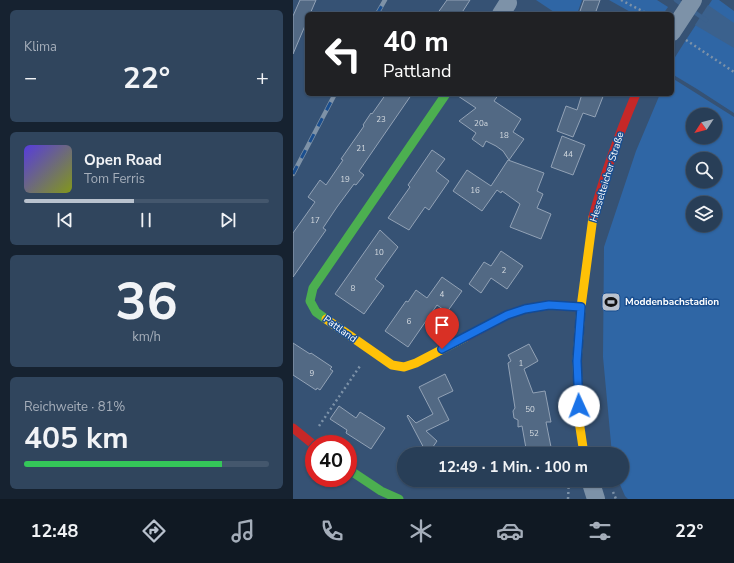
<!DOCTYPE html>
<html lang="de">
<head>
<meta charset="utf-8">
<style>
	:root { --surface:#283e57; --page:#30455d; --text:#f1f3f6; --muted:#a5aeba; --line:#44576d; --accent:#b9c2ce }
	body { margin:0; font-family:"Nunito Sans",sans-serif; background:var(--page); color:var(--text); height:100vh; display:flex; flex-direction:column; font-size:15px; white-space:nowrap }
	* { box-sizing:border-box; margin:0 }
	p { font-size:13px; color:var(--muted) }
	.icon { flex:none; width:22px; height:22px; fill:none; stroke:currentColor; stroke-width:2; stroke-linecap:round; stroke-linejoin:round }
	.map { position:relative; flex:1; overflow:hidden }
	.sheet { display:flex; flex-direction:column; gap:10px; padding:10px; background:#162230; width:293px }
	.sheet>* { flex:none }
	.hud { position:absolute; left:12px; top:12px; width:369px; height:84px; border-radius:6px; box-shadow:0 1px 3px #0004,0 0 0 1px var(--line); background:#202124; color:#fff; overflow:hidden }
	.needle { width:26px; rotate:234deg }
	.controls { position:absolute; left:393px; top:108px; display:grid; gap:8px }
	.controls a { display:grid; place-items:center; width:36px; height:36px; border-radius:50%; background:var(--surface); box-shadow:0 1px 3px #0004,0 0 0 1px var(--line); font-size:20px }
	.speed { position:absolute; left:12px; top:435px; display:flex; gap:8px; font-size:20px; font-weight:700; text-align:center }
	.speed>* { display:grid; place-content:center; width:52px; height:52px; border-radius:50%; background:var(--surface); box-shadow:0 1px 3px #0004,0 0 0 1px var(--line); line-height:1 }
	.speed .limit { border:6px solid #d22; background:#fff; color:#111 }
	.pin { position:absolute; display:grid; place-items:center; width:34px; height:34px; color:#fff; margin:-41px -17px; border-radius:50% 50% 50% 0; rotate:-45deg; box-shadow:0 0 4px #0007 }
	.pin .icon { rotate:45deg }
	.me { position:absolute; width:44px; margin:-22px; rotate:358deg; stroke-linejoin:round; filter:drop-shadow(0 0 3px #0008) }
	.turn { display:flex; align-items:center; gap:14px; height:84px; padding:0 12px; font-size:18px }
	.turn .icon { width:52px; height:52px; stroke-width:2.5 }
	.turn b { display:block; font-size:28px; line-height:34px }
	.big { font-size:30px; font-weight:700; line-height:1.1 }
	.sheet .card { flex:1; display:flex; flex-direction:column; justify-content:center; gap:6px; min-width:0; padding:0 14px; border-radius:6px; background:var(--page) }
	.sheet .dial { align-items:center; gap:0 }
	.dial b { font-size:52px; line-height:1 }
	.song { display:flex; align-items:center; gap:12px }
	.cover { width:48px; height:48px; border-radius:6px; background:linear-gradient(135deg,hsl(250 70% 55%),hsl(70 70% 35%)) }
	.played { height:4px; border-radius:2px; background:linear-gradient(90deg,var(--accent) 45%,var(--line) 45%) }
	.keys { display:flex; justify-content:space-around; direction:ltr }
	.heat { display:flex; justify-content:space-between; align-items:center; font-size:22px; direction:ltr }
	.charge { height:6px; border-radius:3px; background:linear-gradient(90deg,#34c759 81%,var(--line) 0) }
	.trip { position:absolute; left:104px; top:447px; width:232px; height:40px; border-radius:20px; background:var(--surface); box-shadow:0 1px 3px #0004,0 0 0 1px var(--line); font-weight:700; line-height:40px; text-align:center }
	.tab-bar { display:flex; height:64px; justify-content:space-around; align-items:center; background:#101923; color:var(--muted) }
	.tab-bar .icon { width:28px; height:28px }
	.tab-bar .on { color:var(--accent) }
	.tab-bar b { font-size:18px; color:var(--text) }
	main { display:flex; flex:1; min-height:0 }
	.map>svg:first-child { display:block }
	.green { fill:#2f66a5; fill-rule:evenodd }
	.water { fill:#3b618d }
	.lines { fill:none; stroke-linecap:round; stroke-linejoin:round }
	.stream { stroke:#3b618d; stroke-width:4.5 }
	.building { fill:#526984; stroke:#92a2b6 }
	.path { stroke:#7d92a8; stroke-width:2.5; stroke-dasharray:2 3; stroke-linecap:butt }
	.street { stroke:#7d92a8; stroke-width:18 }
	.fast { stroke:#4caf50; stroke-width:9 }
	.slow { stroke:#ffc107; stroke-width:9 }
	.jam { stroke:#c62828; stroke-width:9 }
	.rail-casing { stroke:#7e92a7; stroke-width:4.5 }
	.rail { stroke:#1b4f8f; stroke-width:3; stroke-dasharray:9; stroke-linecap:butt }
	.route-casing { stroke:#114b97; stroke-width:10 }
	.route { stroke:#1a73e8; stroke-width:7 }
	.labels { text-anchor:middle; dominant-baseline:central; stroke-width:3; stroke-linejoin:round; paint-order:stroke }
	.number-label { font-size:8px; fill:#d4dae0 }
	.street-label { font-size:10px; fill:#fff; stroke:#1b4f8f }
	.poi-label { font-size:10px; font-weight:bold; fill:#fff; stroke:#1b4f8f; text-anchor:start }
</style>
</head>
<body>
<main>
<section class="sheet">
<div class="card"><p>Klima</p>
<div class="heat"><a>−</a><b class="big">22°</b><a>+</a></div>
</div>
<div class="card">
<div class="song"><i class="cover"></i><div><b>Open Road</b><p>Tom Ferris</p></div></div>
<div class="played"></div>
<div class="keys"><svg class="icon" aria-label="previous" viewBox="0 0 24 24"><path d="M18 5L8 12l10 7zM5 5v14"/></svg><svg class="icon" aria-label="pause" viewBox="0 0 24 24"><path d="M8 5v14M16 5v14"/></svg><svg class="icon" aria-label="next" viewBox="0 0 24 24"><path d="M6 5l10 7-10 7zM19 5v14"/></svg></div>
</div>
<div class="card dial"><b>36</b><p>km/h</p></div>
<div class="card"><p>Reichweite · 81%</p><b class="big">405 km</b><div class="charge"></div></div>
</section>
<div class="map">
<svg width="441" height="499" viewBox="0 0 441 499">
	<rect width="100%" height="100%" fill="#365274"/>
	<g class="green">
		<path d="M 243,0 L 289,0 L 284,14 L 264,14 Z"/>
		<path d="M 316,0 L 364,0 L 375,7 L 370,14 L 341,14 Z"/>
		<path d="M 419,0 L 426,0 L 441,11 L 441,113 L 404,89 L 379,74 L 379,62 L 391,43 Z"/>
		<path d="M 379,78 L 441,117 L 441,499 L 335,499 L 332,496 L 325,480 L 329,480 L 329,454 L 319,454 L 310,357 L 311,247 L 343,151 L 367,94 L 379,94 ZM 400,115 L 422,115 L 422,137 L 400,137 ZM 400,159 L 422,159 L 422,181 L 400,181 ZM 400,203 L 422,203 L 422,225 L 400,225 Z"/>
	</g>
	<path class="water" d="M 415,5 L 441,23 L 441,48 L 402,25 Z"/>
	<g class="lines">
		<g class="stream">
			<path d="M 383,0 L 391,6"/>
			<path d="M 398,10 L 413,20"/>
		</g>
	</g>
	<g class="building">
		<path d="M 7,0 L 23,0 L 17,14 L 14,14 L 14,21 L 0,54 L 0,16 Z"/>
		<path d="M 154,0 L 177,0 L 168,14 L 144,14 Z"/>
		<path d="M 291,0 L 307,0 L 302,14 L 286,14 Z"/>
		<path d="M 93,94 L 119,94 L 66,171 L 71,175 L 63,185 L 61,184 L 44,207 L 30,228 L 33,230 L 0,277 L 0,233 L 22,202 L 15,197 L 27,180 L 33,185 L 50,160 L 48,159 L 71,126 L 70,125 L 78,113 L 79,114 Z"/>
		<path d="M 165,94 L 206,94 L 201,101 L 228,119 L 220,132 L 231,139 L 216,160 L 210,151 L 203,146 L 193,141 L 190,147 L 179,139 L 183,133 L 166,121 L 183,108 L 165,96 Z"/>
		<path d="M 289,94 L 311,94 L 302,117 L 290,113 L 280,137 L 264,131 L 273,106 L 284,110 Z"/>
		<path d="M 269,136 L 292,145 L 280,175 L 258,167 Z"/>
		<path d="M 139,150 L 152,159 L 143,171 L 156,181 L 136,210 L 132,207 L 116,230 L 95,218 L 117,187 L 115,185 Z"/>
		<path d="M 215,160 L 251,173 L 244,191 L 250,194 L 244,208 L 258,214 L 248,239 L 217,227 L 227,204 L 209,191 L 208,193 L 204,190 L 189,211 L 160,191 L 174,170 L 198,186 Z"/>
		<path d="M 87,230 L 105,247 L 82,279 L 91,286 L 71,314 L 42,294 Z"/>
		<path d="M 208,251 L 230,266 L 214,289 L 198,278 L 188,293 L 176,284 L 191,262 L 198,266 Z"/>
		<path d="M 149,277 L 169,291 L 154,312 L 144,305 L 115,347 L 92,331 L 113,301 L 115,302 L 123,290 L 134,298 Z"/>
		<path d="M 0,343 L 17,354 L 18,353 L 39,367 L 37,369 L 40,371 L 27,390 L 24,388 L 23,390 L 0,375 Z"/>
		<path d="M 236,344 L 245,361 L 231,369 L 240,393 L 252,391 L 258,422 L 253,422 L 259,452 L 246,454 L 234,454 L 229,426 L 225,427 L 225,420 L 221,418 L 220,411 L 222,408 L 215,363 L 218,361 L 215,355 Z"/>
		<path d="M 152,374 L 160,391 L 145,398 L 156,420 L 133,431 L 144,441 L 135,454 L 134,454 L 114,416 L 115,415 L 123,423 L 140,414 L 126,387 Z"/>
		<path d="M 46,406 L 63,418 L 67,412 L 92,428 L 78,449 L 53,433 L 54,430 L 37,419 Z"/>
	</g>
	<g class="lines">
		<g class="path">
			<path d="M 328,0 L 355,14"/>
			<path d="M 393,40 L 441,72"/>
			<path d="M 26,426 L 67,366"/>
			<path d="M 320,492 L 323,499"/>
			<path d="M 275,499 L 276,480"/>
		</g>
		<g class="street">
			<path d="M 208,14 L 215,3"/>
			<path d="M 379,32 L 400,0"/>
			<path d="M 297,480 L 303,499"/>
		</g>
		<g class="fast">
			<path d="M 33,319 L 23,312 L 17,301 L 20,288 L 153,94"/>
			<path d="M 55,469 L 88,491 L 106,499"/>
		</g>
		<g class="slow">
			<path d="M 33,319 L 99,365 L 111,367 L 123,363 L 173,337"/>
			<path d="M 291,454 L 286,421 L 284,361 L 288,307 L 300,217"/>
		</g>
		<g class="jam">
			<path d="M 300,217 C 311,175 326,134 343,94"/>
			<path d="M 173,337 L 214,315 L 232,309 L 256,305 L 288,307"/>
			<path d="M 0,428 L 21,445"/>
		</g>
		<g class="rail-casing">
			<g id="rail">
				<path d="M 84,14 L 92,0"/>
				<path d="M 0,174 L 42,94"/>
			</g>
		</g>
		<use href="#rail" class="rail"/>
	</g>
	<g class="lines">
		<g class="route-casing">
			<path id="route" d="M 149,349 L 214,315 L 232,309 L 256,305 L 288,307 L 284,361 L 286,406"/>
		</g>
		<use href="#route" class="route"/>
	</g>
	<defs>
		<g id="stadium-square" transform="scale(1)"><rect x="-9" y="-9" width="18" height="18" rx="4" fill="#b9c2ce" stroke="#1b4f8f"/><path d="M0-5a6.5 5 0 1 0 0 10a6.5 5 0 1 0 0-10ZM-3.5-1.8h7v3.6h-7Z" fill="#111"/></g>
	</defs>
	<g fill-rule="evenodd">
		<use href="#stadium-square" x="318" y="302"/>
	</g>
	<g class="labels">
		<g class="number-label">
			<text x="88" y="119">23</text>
			<text x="188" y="123">20a</text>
			<text x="211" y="135">18</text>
			<text x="68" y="148">21</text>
			<text x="275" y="154">44</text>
			<text x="52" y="179">19</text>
			<text x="182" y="190">16</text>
			<text x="22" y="220">17</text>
			<text x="86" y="252">10</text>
			<text x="211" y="270">2</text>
			<text x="60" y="288">8</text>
			<text x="149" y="294">4</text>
			<text x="116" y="321">6</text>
			<text x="228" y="363">1</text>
			<text x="19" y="373">9</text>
			<text x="237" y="409">50</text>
			<text x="241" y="433">52</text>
		</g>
		<g class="street-label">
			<text transform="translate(314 177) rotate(-73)">Hesselteicher Straße</text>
			<text transform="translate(47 329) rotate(36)">Pattland</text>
		</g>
		<g class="poi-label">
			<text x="332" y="302">Moddenbachstadion</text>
		</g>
	</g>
</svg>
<div class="controls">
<a><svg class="needle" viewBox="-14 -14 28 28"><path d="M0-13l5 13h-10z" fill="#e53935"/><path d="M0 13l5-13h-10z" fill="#a5aeba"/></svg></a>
<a><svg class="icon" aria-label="search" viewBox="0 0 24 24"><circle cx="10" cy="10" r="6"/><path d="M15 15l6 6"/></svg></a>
<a><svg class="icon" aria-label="layers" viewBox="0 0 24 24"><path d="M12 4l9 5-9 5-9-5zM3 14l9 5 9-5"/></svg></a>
</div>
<div class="speed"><div class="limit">40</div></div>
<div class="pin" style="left:149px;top:349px;background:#d93025"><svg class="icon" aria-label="arrive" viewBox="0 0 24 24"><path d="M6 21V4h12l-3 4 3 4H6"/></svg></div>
<svg class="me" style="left:286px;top:406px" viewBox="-20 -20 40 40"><circle r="19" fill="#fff"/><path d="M0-13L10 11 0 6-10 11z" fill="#1a73e8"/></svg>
<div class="trip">12:49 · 1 Min. · 100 m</div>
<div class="hud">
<div class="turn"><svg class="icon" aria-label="left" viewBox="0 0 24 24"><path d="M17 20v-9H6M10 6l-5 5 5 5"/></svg><div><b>40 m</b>Pattland</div></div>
</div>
</div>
</main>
<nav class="tab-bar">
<b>12:48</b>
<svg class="icon on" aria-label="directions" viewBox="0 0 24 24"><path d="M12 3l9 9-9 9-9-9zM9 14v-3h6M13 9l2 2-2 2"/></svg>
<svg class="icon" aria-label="music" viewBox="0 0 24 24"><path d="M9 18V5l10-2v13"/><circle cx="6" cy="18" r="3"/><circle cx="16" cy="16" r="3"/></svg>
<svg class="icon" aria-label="phone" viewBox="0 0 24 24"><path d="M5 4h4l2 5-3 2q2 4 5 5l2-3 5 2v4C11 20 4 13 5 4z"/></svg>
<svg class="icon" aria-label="climate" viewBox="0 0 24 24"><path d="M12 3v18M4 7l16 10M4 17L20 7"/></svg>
<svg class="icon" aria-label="car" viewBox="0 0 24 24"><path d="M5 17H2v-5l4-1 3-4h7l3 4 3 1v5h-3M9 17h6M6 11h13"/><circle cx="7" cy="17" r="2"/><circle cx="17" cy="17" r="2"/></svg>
<svg class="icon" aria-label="filters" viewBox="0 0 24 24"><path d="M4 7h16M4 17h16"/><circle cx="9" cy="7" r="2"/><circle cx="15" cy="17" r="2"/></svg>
<b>22°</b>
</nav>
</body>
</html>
